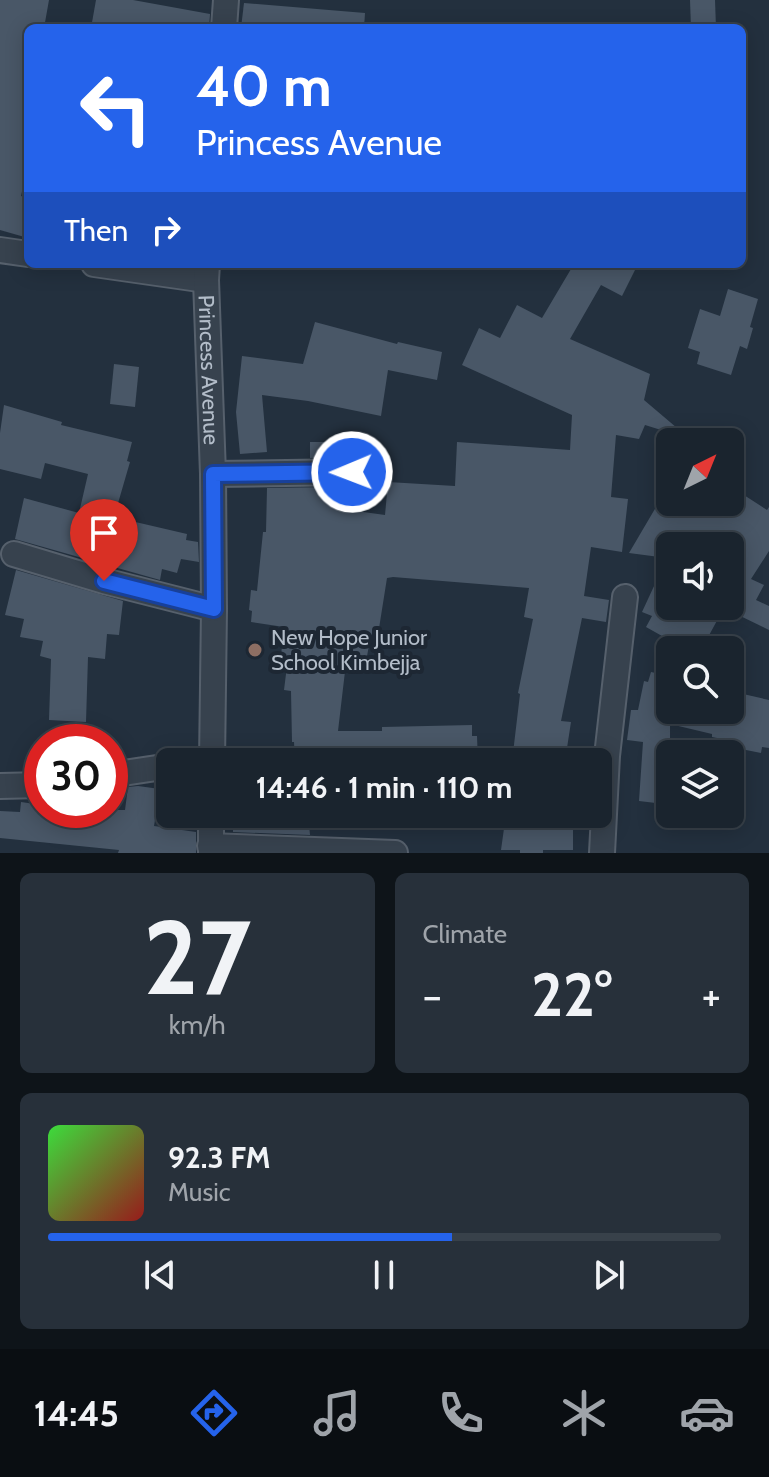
<!DOCTYPE html>
<html lang="en">
<head>
<meta charset="utf-8">
<style>
	:root { --surface:#1a242e; --page:#27303a; --text:#f1f3f6; --muted:#9fa4aa; --line:#38414a; --accent:#2563eb }
	body { margin:0; font-family:Cabin,sans-serif; background:var(--page); color:var(--text); height:100vh; display:flex; flex-direction:column; font-size:30px; white-space:nowrap }
	* { box-sizing:border-box; margin:0 }
	p { font-size:26px; color:var(--muted) }
	.icon { flex:none; width:44px; height:44px; fill:none; stroke:currentColor; stroke-width:2; stroke-linecap:round; stroke-linejoin:round }
	.map { position:relative; height:853px; overflow:hidden }
	.side { display:flex; flex-direction:column; gap:20px; padding:20px; background:#0e1419; flex:1 }
	.side>* { flex:none }
	.hud { position:absolute; left:24px; top:24px; width:722px; height:244px; border-radius:12px; box-shadow:0 4px 20px #0003,0 0 0 2px var(--line); background:#2563eb; color:#fff; overflow:hidden }
	.needle { width:52px; rotate:43deg }
	.fabs { position:absolute; left:656px; top:428px; display:grid; gap:16px }
	.fabs a { display:grid; place-items:center; width:88px; height:88px; border-radius:12px; background:var(--surface); box-shadow:0 4px 20px #0003,0 0 0 2px var(--line); font-size:40px }
	.speed { position:absolute; left:24px; top:724px; display:flex; gap:16px; font-size:40px; font-weight:700; text-align:center }
	.speed>* { display:grid; place-content:center; width:104px; height:104px; border-radius:50%; background:var(--surface); box-shadow:0 4px 20px #0003,0 0 0 2px var(--line); line-height:1 }
	.speed .limit { border:12px solid #d22; background:#fff; color:#111 }
	.pin { position:absolute; display:grid; place-items:center; width:68px; height:68px; color:#fff; margin:-82px -34px; border-radius:50% 50% 50% 0; rotate:-45deg; box-shadow:0 0 8px #0007 }
	.pin .icon { rotate:45deg }
	.me { position:absolute; width:88px; margin:-44px; rotate:269deg; stroke-linejoin:round; filter:drop-shadow(0 0 6px #0008) }
	.turn { display:flex; align-items:center; gap:28px; height:168px; padding:0 40px; font-size:36px }
	.turn .icon { width:104px; height:104px; stroke-width:2.5 }
	.turn b { display:block; font-size:56px; line-height:68px }
	.then { display:flex; align-items:center; height:76px; padding:0 40px; background:#0003; gap:16px; font-size:30px }
	.big { font-size:60px; font-weight:800; line-height:1.1 }
	.side .card { flex:1; display:flex; flex-direction:column; justify-content:center; gap:12px; min-width:0; padding:0 28px; border-radius:12px; background:var(--page) }
	.side .dial { align-items:center; gap:0 }
	.dial b { font-size:104px; line-height:1 }
	.song { display:flex; align-items:center; gap:24px }
	.cover { width:96px; height:96px; border-radius:12px; background:linear-gradient(135deg,hsl(120 70% 55%),hsl(0 70% 35%)) }
	.played { height:8px; border-radius:4px; background:linear-gradient(90deg,var(--accent) 60%,var(--line) 60%) }
	.keys { display:flex; justify-content:space-around; direction:ltr }
	.heat { display:flex; justify-content:space-between; align-items:center; font-size:44px; direction:ltr }
	.side .tiles { flex:1; display:grid; gap:20px; grid-template-columns:1fr 1fr }
	.card:last-child { grid-column:span 2 }
	.trip { position:absolute; left:156px; top:748px; width:456px; height:80px; border-radius:12px; background:var(--surface); box-shadow:0 4px 20px #0003,0 0 0 2px var(--line); font-weight:800; line-height:80px; text-align:center }
	.menu { display:flex; height:128px; justify-content:space-around; align-items:center; background:#0a0e12; color:var(--muted) }
	.menu .icon { width:56px; height:56px }
	.menu .on { color:var(--accent) }
	.menu b { font-size:36px; color:var(--text) }
	.map>svg:first-child { display:block }
	.building { fill:#495767 }
	.lines { fill:none; stroke-linecap:round; stroke-linejoin:round }
	.minor-casing { stroke:#56606c; stroke-width:28 }
	.minor { stroke:#37424e; stroke-width:24 }
	.route-casing { stroke:#184099; stroke-width:20 }
	.route { stroke:#2563eb; stroke-width:14 }
	.education-dot { fill:#8d6e63; stroke:#1d2733; stroke-width:3 }
	.labels { text-anchor:middle; dominant-baseline:central; stroke-width:8; stroke-linejoin:round; paint-order:stroke }
	.street-label { font-size:22px; fill:#b3bdc9; stroke:#1d2733 }
	.poi-label { font-size:22px; fill:#b3bdc9; stroke:#1d2733; text-anchor:start }
</style>
</head>
<body>
<div class="map">
<svg width="769" height="853" viewBox="0 0 769 853">
	<rect width="100%" height="100%" fill="#23303e"/>
	<g class="building">
		<path d="M 0,0 L 49,0 L 44,28 L 28,28 L 28,112 L 23,130 L 28,132 L 28,163 L 21,196 L 28,198 L 28,238 L 0,230 Z"/>
		<path d="M 96,0 L 133,0 L 210,14 L 209,28 L 91,28 Z"/>
		<path d="M 690,0 L 715,0 L 716,28 L 691,28 Z"/>
		<path d="M 244,3 L 365,13 L 364,28 L 241,28 Z"/>
		<path d="M 560,264 L 624,264 L 635,270 L 622,296 L 601,285 L 570,339 L 650,374 L 644,400 L 690,439 L 645,425 L 639,439 L 616,435 L 611,497 L 628,499 L 622,552 L 591,547 L 584,596 L 609,600 L 606,622 L 582,618 L 561,721 L 571,722 L 567,748 L 557,747 L 555,762 L 536,762 L 537,756 L 513,753 L 520,694 L 518,693 L 533,619 L 524,617 L 529,588 L 393,577 L 387,578 L 377,641 L 370,640 L 365,667 L 346,663 L 338,731 L 382,731 L 382,727 L 472,725 L 472,736 L 477,736 L 478,762 L 295,762 L 294,742 L 292,742 L 291,691 L 284,690 L 287,666 L 280,665 L 284,627 L 251,622 L 252,611 L 249,610 L 251,590 L 257,591 L 263,532 L 266,532 L 267,488 L 336,487 L 335,508 L 385,515 L 388,482 L 455,486 L 457,442 L 570,450 L 572,415 L 462,365 L 479,328 L 500,338 L 517,305 L 542,318 L 571,269 Z"/>
		<path d="M 728,289 L 758,299 L 750,327 L 753,328 L 747,349 L 740,346 L 731,375 L 697,364 L 700,352 L 688,348 L 700,309 L 720,316 Z"/>
		<path d="M 315,322 L 397,344 L 398,342 L 442,352 L 437,380 L 388,370 L 381,416 L 308,401 L 262,395 L 267,452 L 240,454 L 236,412 L 242,356 L 303,364 Z"/>
		<path d="M 114,364 L 139,367 L 135,407 L 110,404 Z"/>
		<path d="M 4,405 L 62,422 L 61,425 L 132,442 L 127,461 L 130,462 L 114,517 L 187,534 L 186,540 L 198,542 L 199,562 L 181,559 L 177,573 L 162,569 L 160,580 L 15,539 L 24,498 L 79,513 L 88,474 L 45,463 L 41,479 L 0,469 L 0,433 Z"/>
		<path d="M 310,442 L 333,442 L 334,457 L 310,458 Z"/>
		<path d="M 730,486 L 767,510 L 769,507 L 769,551 L 751,579 L 764,585 L 756,600 L 769,606 L 769,630 L 730,611 L 730,567 L 744,546 L 670,546 L 670,606 L 725,606 L 701,650 L 687,650 L 646,627 L 652,616 L 642,612 L 667,558 L 629,553 L 659,502 L 730,502 Z"/>
		<path d="M 16,570 L 123,601 L 119,635 L 107,634 L 105,659 L 88,657 L 86,722 L 49,720 L 51,659 L 40,656 L 43,641 L 20,637 L 24,619 L 5,615 Z"/>
		<path d="M 651,672 L 670,676 L 670,710 L 730,710 L 730,691 L 769,700 L 769,748 L 762,747 L 761,753 L 741,749 L 742,743 L 712,737 L 712,734 L 670,724 L 670,797 L 665,796 L 664,804 L 639,801 L 643,742 L 627,740 L 631,710 L 638,710 L 644,681 L 648,682 Z"/>
		<path d="M 138,786 L 160,789 L 154,826 L 196,832 L 196,853 L 118,853 L 119,850 L 0,838 L 0,811 L 20,812 L 21,802 L 42,805 L 42,810 L 125,810 L 128,787 Z"/>
		<path d="M 235,814 L 308,814 L 310,835 L 233,832 L 233,818 L 235,818 Z"/>
		<path d="M 506,814 L 573,814 L 573,850 L 543,850 L 543,853 L 520,853 L 520,850 L 501,850 Z"/>
	</g>
	<g class="lines">
		<g class="minor-casing">
			<g id="minor">
				<path d="M 224,28 L 226,0"/>
				<path d="M 0,250 L 28,254"/>
				<path d="M 94,264 L 206,280"/>
				<path id="s1" d="M 207,264 L 206,280 L 213,474 L 214,609 L 212,762"/>
				<path d="M 213,474 L 352,472"/>
				<path d="M 14,554 L 104,581 L 214,609"/>
				<path d="M 110,775 L 170,766"/>
				<path d="M 0,786 L 42,785"/>
				<path d="M 210,846 L 395,853"/>
				<path d="M 211,853 L 211,814"/>
				<path d="M 602,853 L 607,756 L 625,597"/>
			</g>
		</g>
		<use href="#minor" class="minor"/>
	</g>
	<g class="lines">
		<g class="route-casing">
			<path id="route" d="M 104,581 L 214,609 L 213,474 L 352,472"/>
		</g>
		<use href="#route" class="route"/>
	</g>
	<circle class="education-dot" cx="255" cy="650" r="8"/>
	<g class="labels">
		<g class="street-label">
			<text stroke="none"><textPath href="#s1" startOffset="106">Princess Avenue</textPath></text>
		</g>
		<g class="poi-label">
			<text x="271" y="637">New Hope Junior<tspan x="271" dy="25">School Kimbejja</tspan></text>
		</g>
	</g>
</svg>
<div class="fabs">
<a><svg class="needle" viewBox="-14 -14 28 28"><path d="M0-13l5 13h-10z" fill="#e53935"/><path d="M0 13l5-13h-10z" fill="#9fa4aa"/></svg></a>
<a><svg class="icon" aria-label="sound" viewBox="0 0 24 24"><path d="M4 9h4l5-4v14l-5-4H4zM17 9q2 3 0 6"/></svg></a>
<a><svg class="icon" aria-label="search" viewBox="0 0 24 24"><circle cx="10" cy="10" r="6"/><path d="M15 15l6 6"/></svg></a>
<a><svg class="icon" aria-label="layers" viewBox="0 0 24 24"><path d="M12 4l9 5-9 5-9-5zM3 14l9 5 9-5"/></svg></a>
</div>
<div class="speed"><div class="limit">30</div></div>
<div class="pin" style="left:104px;top:581px;background:#d93025"><svg class="icon" aria-label="arrive" viewBox="0 0 24 24"><path d="M6 21V4h12l-3 4 3 4H6"/></svg></div>
<svg class="me" style="left:352px;top:472px" viewBox="-20 -20 40 40"><circle r="17" fill="#2563eb" stroke="#fff" stroke-width="3"/><path d="M0-11L8 9 0 5-8 9z" fill="#fff"/></svg>
<div class="trip">14:46 · 1 min · 110 m</div>
<div class="hud">
<div class="turn"><svg class="icon" aria-label="left" viewBox="0 0 24 24"><path d="M17 20v-9H6M10 6l-5 5 5 5"/></svg><div><b>40 m</b>Princess Avenue</div></div>
<div class="then">Then<svg class="icon" aria-label="right" viewBox="0 0 24 24"><path d="M7 20v-9h11M14 6l5 5-5 5"/></svg></div>
</div>
</div>
<section class="side">
<div class="tiles">
<div class="card dial"><b>27</b><p>km/h</p></div>
<div class="card"><p>Climate</p>
<div class="heat"><a>−</a><b class="big">22°</b><a>+</a></div>
</div>
<div class="card">
<div class="song"><i class="cover"></i><div><b>92.3 FM</b><p>Music</p></div></div>
<div class="played"></div>
<div class="keys"><svg class="icon" aria-label="previous" viewBox="0 0 24 24"><path d="M18 5L8 12l10 7zM5 5v14"/></svg><svg class="icon" aria-label="pause" viewBox="0 0 24 24"><path d="M8 5v14M16 5v14"/></svg><svg class="icon" aria-label="next" viewBox="0 0 24 24"><path d="M6 5l10 7-10 7zM19 5v14"/></svg></div>
</div>
</div>
</section>
<nav class="menu">
<b>14:45</b>
<svg class="icon on" aria-label="directions" viewBox="0 0 24 24"><path d="M12 3l9 9-9 9-9-9zM9 14v-3h6M13 9l2 2-2 2"/></svg>
<svg class="icon" aria-label="music" viewBox="0 0 24 24"><path d="M9 18V5l10-2v13"/><circle cx="6" cy="18" r="3"/><circle cx="16" cy="16" r="3"/></svg>
<svg class="icon" aria-label="phone" viewBox="0 0 24 24"><path d="M5 4h4l2 5-3 2q2 4 5 5l2-3 5 2v4C11 20 4 13 5 4z"/></svg>
<svg class="icon" aria-label="climate" viewBox="0 0 24 24"><path d="M12 3v18M4 7l16 10M4 17L20 7"/></svg>
<svg class="icon" aria-label="car" viewBox="0 0 24 24"><path d="M5 17H2v-5l4-1 3-4h7l3 4 3 1v5h-3M9 17h6M6 11h13"/><circle cx="7" cy="17" r="2"/><circle cx="17" cy="17" r="2"/></svg>
</nav>
</body>
</html>
